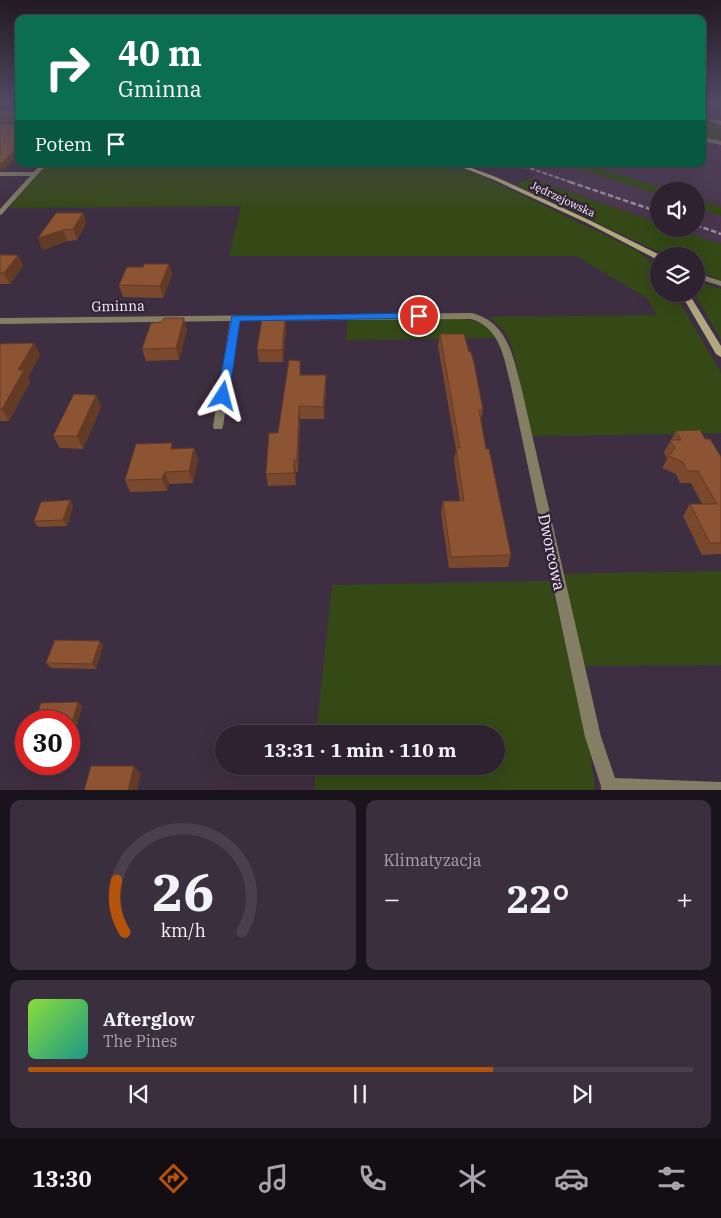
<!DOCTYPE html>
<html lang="pl">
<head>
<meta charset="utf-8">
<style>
	:root { --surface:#2e2231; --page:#3a2f3d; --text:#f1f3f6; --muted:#a7a4ab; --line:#493f4d; --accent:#b45309 }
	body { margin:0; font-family:"IBM Plex Serif",serif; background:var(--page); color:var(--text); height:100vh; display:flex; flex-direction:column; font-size:19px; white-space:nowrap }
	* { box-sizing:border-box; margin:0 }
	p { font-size:16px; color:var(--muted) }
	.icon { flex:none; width:28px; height:28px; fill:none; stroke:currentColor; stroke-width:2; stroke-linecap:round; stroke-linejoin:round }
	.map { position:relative; height:790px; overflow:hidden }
	.panel { display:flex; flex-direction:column; gap:10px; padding:10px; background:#19131b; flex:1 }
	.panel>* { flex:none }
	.banner { position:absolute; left:15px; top:15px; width:691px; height:152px; border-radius:10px; box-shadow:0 5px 20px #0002,0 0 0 1px var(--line); background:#0b6e4f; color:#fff; overflow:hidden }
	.buttons { position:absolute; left:650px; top:182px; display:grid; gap:10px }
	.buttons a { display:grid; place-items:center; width:55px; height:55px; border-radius:50%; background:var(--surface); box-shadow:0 5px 20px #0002,0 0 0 1px var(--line); font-size:25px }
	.speed { position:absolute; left:15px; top:710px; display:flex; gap:10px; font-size:25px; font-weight:700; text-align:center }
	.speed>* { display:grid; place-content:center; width:65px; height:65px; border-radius:50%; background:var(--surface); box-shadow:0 5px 20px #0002,0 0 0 1px var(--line); line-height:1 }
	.speed .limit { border:8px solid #d22; background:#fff; color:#111 }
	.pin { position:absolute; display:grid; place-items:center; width:42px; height:42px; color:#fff; margin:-21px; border:2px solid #fff; border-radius:50%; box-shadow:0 1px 5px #0007 }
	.me { position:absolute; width:55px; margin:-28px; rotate:9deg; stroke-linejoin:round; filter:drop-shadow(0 0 4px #0008) }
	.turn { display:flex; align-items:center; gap:18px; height:105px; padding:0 20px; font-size:22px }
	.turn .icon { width:65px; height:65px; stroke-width:2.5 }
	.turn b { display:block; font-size:35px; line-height:42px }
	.then { display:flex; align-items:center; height:48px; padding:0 20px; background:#0003; gap:10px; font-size:19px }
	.big { font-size:38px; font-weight:700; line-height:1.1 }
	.panel .tile { flex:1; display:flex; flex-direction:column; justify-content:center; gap:8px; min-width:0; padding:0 18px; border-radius:10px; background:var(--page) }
	.panel .dial { align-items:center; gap:0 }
	.dial svg { height:130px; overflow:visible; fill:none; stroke:var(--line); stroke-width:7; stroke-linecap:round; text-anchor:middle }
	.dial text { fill:var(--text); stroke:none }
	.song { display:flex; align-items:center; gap:15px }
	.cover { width:60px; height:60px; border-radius:8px; background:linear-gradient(135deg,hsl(90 70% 55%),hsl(170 70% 35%)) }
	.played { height:5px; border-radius:2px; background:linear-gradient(90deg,var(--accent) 70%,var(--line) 70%) }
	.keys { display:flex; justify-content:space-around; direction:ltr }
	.heat { display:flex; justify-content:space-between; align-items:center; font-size:28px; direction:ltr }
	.panel .tiles { flex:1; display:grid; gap:10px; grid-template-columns:1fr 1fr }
	.tile:last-child { grid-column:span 2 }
	.trip { position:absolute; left:215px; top:725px; width:290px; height:50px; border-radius:25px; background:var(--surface); box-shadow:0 5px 20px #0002,0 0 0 1px var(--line); font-weight:700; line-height:50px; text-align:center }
	.tab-bar { display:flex; height:80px; justify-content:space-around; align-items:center; background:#120e14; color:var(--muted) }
	.tab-bar .icon { width:35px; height:35px }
	.tab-bar .on { color:var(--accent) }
	.tab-bar b { font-size:22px; color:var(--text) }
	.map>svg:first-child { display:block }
	.built { fill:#4a364e }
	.green { fill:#344916 }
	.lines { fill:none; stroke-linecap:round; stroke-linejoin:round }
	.lane { fill:#847f64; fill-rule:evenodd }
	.street { fill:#847f64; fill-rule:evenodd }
	.secondary { fill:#b1a97d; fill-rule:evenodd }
	.rail-far1 { stroke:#9a8d9d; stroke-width:2; stroke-dasharray:4.5 2; stroke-linecap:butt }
	.rail { stroke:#9a8d9d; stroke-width:2.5; stroke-dasharray:5.5 2.5; stroke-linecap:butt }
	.wall { fill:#79482d }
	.shaded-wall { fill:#633b24 }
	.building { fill:#8d5434; stroke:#633b24 }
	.route { fill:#1a73e8; stroke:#114b97 }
	.labels { text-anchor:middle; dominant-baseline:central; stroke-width:5; stroke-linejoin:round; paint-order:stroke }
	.far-street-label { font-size:11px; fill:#f8edfa; stroke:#332437 }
	.street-label { font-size:14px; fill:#f8edfa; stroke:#332437 }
	.near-street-label { font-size:16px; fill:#f8edfa; stroke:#332437 }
</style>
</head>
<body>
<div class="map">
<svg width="721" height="791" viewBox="0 0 721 791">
	<rect width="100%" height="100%" fill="#3e2e41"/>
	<path class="built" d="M 703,103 L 721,103 L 721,244 L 676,229 L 696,229 L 696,191 L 659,191 L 659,223 L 530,178 L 536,174 L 508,164 L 702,164 Z"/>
	<g class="green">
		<path d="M 703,120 L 721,126 L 721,141 L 703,137 Z"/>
		<path d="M 47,164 L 449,164 L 486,178 L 638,251 L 659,269 L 659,294 L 675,294 L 721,373 L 721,433 L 532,436 L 512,346 L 504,330 L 489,317 L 657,315 L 647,298 L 576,256 L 229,256 L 241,206 L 9,208 Z"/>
		<path d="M 562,164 L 587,164 L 673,191 L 659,191 L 659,195 Z"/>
		<path d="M 530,178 L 659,223 L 659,229 L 676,229 L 721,244 L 721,281 L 696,269 L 696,256 L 668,256 L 516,185 Z"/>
		<path d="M 696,199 L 721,207 L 721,216 L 696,208 Z"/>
		<path d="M 700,283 L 721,289 L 721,340 L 695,294 L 696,294 L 696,284 Z"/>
		<path d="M 348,319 L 465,319 L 482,323 L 497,338 L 346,340 Z"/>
		<path d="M 721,571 L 721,665 L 582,666 L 562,574 Z"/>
		<path d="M 551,581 L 591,757 L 595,790 L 315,791 L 315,766 L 496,766 L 496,734 L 316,734 L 332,585 Z"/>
	</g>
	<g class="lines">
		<g class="lane">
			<path d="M 710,119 L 721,121 L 721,125 L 710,121 Z"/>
			<path d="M 702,137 L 721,141 L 721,145 L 702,141 Z"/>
			<path d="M 0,172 L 35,172 L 38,174 L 35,176 L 0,176 Z"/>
			<path d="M 696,273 L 721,281 L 721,286 L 696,278 Z"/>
		</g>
		<g class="street">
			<path d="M 41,164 L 47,164 L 2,214 L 0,215 L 0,209 Z"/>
			<path d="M 472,313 C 508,323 512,354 521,386 L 601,737 L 615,778 L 721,782 L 721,791 L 601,791 L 601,786 L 585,737 L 511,386 C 504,359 501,328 471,319 L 239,321 L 223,426 L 222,429 L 214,429 L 213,426 L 230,321 L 0,324 L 0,318 Z"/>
		</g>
		<g class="secondary">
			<path d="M 453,164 L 461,164 L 496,177 L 591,221 L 662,256 L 659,256 L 659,259 L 656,259 L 587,223 L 492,179 Z"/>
			<path d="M 681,294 L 689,294 L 721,346 L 721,357 L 716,354 Z"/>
		</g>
		<g class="rail-far1">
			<path d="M 710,103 L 721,105"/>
			<path d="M 518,164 L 573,183"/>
		</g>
		<g class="rail">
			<path d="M 570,182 L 659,212"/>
			<path d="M 696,225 L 721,234"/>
		</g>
	</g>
	<g class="wall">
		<path d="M 19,106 L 19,154 L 3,170 L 18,122 L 0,122 L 0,110 L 14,110 Z"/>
		<path d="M 83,213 L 86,223 L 77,240 L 67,241 L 43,250 L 38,238 Z"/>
		<path d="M 0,255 L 23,266 L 10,284 L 0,284 Z"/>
		<path d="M 169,264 L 172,275 L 163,298 L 123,297 L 119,285 L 143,267 Z"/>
		<path d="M 285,319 L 286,330 L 283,362 L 259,362 L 257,350 Z"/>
		<path d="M 187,330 L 179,360 L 146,361 L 142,349 Z"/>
		<path d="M 440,334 L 483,410 L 481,421 L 486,449 L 511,555 L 508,567 L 449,568 L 441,513 L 443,501 L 460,501 L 454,460 L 456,450 L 438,346 Z"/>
		<path d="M 34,343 L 40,355 L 28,377 L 30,382 L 9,421 L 0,421 L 0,344 Z"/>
		<path d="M 301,375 L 326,375 L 326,387 L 324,419 L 300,419 L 298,472 L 296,472 L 296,485 L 268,486 L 266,474 Z"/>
		<path d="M 96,395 L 101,407 L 83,449 L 60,448 L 53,436 Z"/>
		<path d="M 676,431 L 705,439 L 721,457 L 721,554 L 702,555 L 683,516 L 690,504 L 702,504 L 691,483 L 680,483 L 676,474 L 662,468 L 667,459 L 664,452 Z"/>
		<path d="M 194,448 L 198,460 L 193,483 L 169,484 L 167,491 L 130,492 L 125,480 L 174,449 Z"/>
		<path d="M 70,500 L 73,506 L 67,526 L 38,527 L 34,521 Z"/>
		<path d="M 100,641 L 103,646 L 96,669 L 51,668 L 46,663 Z"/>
		<path d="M 78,702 L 82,706 L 77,725 L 69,725 L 69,721 L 35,721 Z"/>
	</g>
	<g class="shaded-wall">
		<path d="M 17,148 L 19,154 L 3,170 L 0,170 L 0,165 Z"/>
		<path d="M 83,213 L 86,223 L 77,240 L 73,229 Z"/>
		<path d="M 63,230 L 67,241 L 43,250 L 38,238 Z"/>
		<path d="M 18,255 L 23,266 L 10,284 L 4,273 Z"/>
		<path d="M 169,264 L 172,275 L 163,298 L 160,286 Z"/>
		<path d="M 184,318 L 187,330 L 179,360 L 176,348 Z"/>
		<path d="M 285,319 L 286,330 L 283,362 L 282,350 Z"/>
		<path d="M 34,343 L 40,355 L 28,377 L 30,382 L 9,421 L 2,409 L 18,370 Z"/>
		<path d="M 326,375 L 326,387 L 324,419 L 323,407 Z"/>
		<path d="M 96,395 L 101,407 L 83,449 L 77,436 Z"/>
		<path d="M 299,406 L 300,419 L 298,472 L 297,460 Z"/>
		<path d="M 194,448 L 198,460 L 193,483 L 189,471 Z"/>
		<path d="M 294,460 L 296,472 L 296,485 L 294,473 Z"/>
		<path d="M 165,472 L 169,484 L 167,491 L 162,479 Z"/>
		<path d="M 70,500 L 73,506 L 67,526 L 63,520 Z"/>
		<path d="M 100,641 L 103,646 L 96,669 L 92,664 Z"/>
		<path d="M 78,702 L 82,706 L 77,725 L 73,720 Z"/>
		<path d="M 134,766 L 141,774 L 137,791 L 128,791 Z"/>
	</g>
	<g class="building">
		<path d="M 19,106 L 19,119 L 17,117 L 0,117 L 0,110 L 14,110 Z"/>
		<path d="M 19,120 L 19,148 L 17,148 L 0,165 L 0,124 L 17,125 Z"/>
		<path d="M 56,213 L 83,213 L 73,229 L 63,230 L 38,238 Z"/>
		<path d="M 0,255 L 18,255 L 4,273 L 0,273 Z"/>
		<path d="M 144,264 L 169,264 L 160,286 L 119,285 L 127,267 L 143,267 Z"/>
		<path d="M 164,318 L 184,318 L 176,348 L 142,349 L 151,323 L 162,322 Z"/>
		<path d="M 262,319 L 285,319 L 282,350 L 257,350 Z"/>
		<path d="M 440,334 L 464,334 L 469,352 L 471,352 L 474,363 L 483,410 L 479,410 L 486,449 L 489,449 L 511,555 L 451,557 L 443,501 L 464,501 L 456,448 L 460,448 Z"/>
		<path d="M 34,343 L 18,370 L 24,370 L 2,409 L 0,409 L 0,344 Z"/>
		<path d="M 289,360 L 300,361 L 300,375 L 326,375 L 323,407 L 299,406 L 297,460 L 294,460 L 294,473 L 266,474 L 269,433 L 278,433 Z"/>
		<path d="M 74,394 L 96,395 L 77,436 L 53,436 Z"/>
		<path d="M 700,430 L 705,439 L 710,439 L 721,457 L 721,543 L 710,543 L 690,504 L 717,504 L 698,471 L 687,471 L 683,462 L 669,456 L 675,448 L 670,440 L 681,440 L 676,431 Z"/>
		<path d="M 172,443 L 171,449 L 194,448 L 189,471 L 165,472 L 162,479 L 125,480 L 136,444 Z"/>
		<path d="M 70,500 L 63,520 L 34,521 L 41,502 Z"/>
		<path d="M 55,640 L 100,641 L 92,664 L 46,663 Z"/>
		<path d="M 78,702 L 73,720 L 35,721 L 41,703 Z"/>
		<path d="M 91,766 L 134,766 L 128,791 L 84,791 Z"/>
	</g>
	<linearGradient id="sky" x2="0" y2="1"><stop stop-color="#221924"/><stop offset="0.48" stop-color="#524c65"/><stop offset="1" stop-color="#524c65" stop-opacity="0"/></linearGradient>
	<rect width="721" height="213" fill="url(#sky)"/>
	<path class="route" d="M 419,313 L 422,314 L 422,318 L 240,321 L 229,396 L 223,400 L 217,396 L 232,316 Z"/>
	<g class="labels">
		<g class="far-street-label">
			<text transform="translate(563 199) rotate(25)">Jędrzejowska</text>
		</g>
		<g class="street-label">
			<text transform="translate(118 306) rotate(-1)">Gminna</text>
		</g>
		<g class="near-street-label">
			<text transform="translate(552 552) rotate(78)">Dworcowa</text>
		</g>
	</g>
</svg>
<div class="buttons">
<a><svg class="icon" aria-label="sound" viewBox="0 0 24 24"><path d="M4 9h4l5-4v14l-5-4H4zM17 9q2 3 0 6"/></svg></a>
<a><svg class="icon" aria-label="layers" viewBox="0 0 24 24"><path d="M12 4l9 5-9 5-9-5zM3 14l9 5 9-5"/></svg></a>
</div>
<div class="speed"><div class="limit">30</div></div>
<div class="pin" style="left:419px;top:316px;background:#d93025"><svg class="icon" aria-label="arrive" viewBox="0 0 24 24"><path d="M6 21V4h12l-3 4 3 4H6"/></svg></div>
<svg class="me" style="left:223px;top:396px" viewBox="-20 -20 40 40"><path d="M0-17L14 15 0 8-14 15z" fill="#1a73e8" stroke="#fff" stroke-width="4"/></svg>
<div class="trip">13:31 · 1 min · 110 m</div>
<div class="banner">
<div class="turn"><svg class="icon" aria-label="right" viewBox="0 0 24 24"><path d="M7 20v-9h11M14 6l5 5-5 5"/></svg><div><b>40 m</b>Gminna</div></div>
<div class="then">Potem<svg class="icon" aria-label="arrive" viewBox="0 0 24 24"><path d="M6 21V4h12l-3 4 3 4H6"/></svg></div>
</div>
</div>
<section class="panel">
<div class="tiles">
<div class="tile dial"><svg viewBox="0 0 100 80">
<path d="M14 69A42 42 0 1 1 86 69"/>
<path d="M14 69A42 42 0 0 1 9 37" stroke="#b45309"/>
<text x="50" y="56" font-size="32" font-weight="700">26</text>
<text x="50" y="72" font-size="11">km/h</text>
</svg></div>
<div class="tile"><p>Klimatyzacja</p>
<div class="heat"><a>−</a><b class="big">22°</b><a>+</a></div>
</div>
<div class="tile">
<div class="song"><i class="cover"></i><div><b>Afterglow</b><p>The Pines</p></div></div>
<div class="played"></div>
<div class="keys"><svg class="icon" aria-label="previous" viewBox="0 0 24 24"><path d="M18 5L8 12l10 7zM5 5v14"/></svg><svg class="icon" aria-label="pause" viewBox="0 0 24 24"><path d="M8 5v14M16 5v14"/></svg><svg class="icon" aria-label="next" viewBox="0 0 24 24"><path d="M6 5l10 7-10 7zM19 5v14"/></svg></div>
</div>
</div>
</section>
<nav class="tab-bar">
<b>13:30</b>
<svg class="icon on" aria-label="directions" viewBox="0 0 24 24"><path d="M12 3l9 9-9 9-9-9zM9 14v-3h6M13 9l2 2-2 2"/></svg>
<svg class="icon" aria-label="music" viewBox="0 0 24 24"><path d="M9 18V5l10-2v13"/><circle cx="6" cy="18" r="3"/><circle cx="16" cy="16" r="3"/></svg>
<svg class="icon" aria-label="phone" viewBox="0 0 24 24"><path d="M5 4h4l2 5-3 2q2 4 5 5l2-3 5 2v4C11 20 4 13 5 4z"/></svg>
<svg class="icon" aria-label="climate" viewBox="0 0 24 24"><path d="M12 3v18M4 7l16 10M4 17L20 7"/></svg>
<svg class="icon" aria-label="car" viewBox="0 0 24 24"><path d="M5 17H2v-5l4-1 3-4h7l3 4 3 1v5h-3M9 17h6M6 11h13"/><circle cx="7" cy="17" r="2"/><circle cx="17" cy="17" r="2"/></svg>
<svg class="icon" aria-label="filters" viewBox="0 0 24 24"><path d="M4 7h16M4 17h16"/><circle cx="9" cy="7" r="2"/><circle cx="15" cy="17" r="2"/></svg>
</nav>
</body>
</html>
